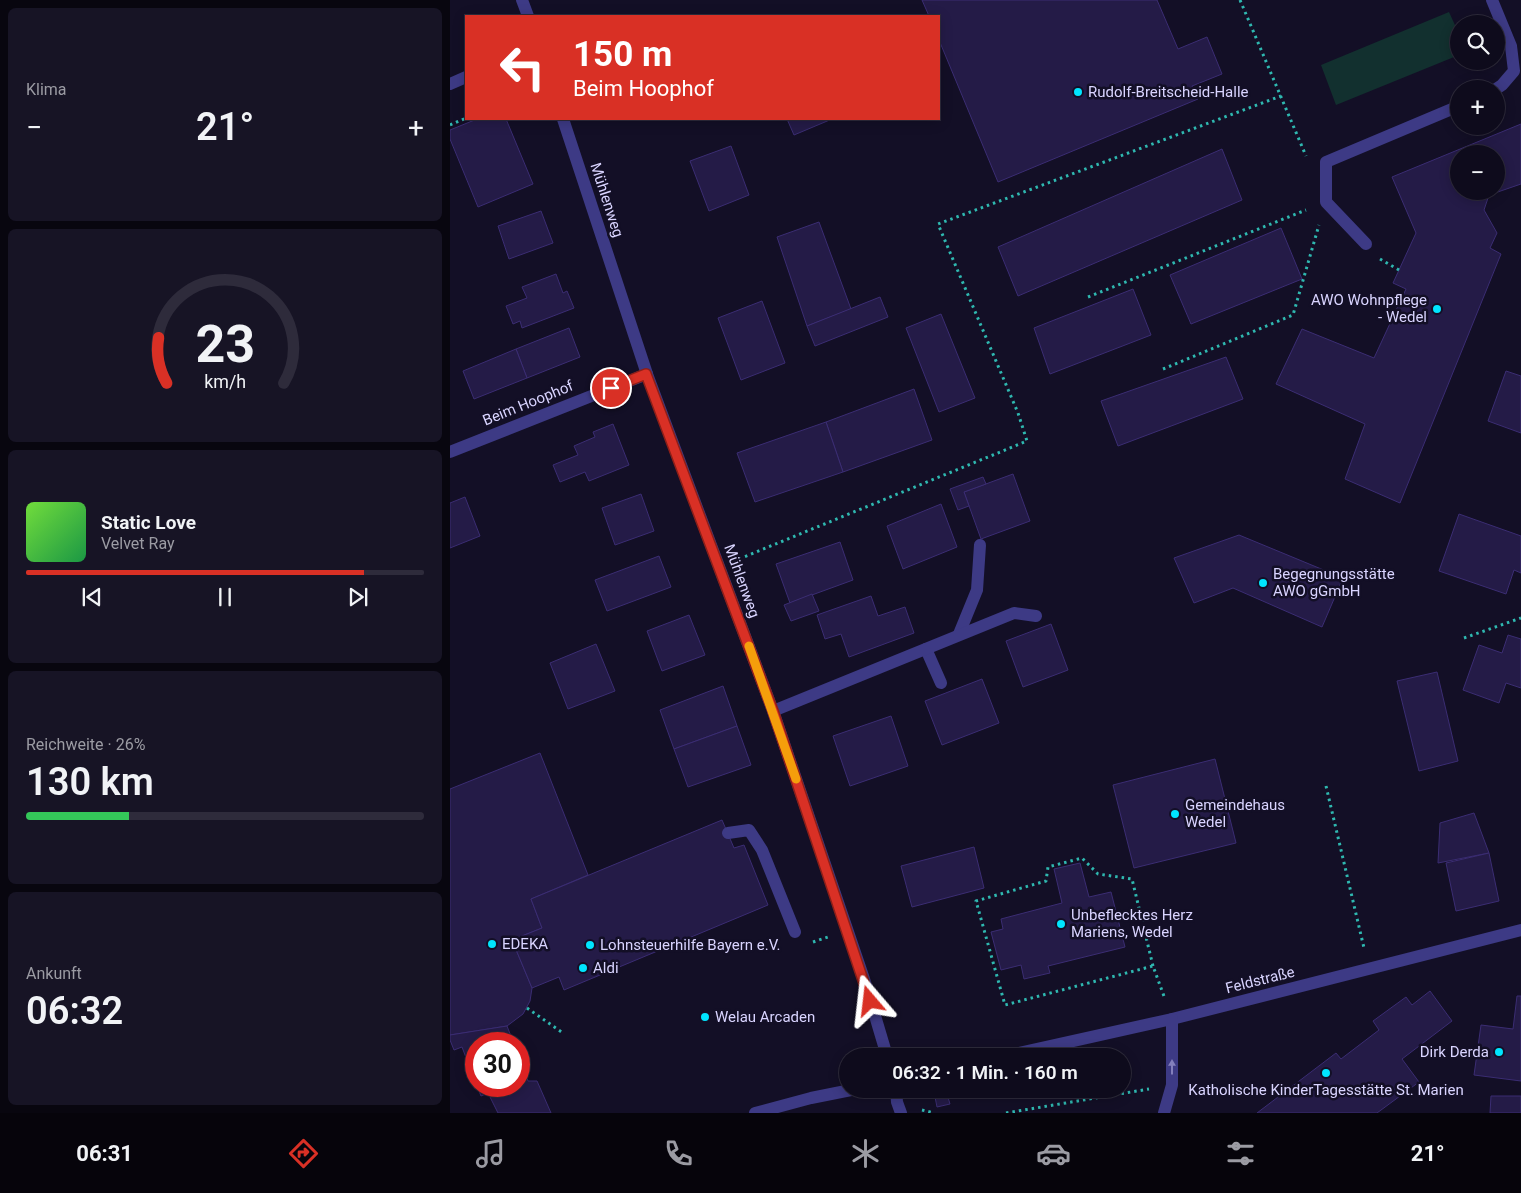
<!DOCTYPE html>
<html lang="de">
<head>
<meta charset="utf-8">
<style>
	:root { --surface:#0e0b1c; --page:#171425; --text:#f1f3f6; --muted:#9b9ba3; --line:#2e2b3b; --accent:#d93025 }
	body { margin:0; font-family:Roboto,sans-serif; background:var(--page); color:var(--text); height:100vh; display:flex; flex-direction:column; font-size:19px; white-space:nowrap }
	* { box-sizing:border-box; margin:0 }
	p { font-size:16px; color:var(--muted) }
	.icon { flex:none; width:28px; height:28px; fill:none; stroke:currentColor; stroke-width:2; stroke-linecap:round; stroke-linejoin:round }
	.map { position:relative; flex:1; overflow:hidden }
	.panel { display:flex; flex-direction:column; gap:8px; padding:8px; background:#08060f; width:450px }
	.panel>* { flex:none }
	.top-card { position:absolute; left:15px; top:15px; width:475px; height:105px; border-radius:0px; box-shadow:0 2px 12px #0003,0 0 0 1px var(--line); background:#d93025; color:#fff; overflow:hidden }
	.buttons { position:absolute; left:1000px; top:15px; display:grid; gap:10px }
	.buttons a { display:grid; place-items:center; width:55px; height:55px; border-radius:50%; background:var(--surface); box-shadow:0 2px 12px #0003,0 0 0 1px var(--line); font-size:25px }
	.speed { position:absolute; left:15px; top:1032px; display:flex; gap:10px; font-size:25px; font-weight:700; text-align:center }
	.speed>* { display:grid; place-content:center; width:65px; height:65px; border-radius:50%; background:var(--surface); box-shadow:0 2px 12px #0003,0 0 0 1px var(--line); line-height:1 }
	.speed .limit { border:8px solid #d22; background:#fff; color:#111 }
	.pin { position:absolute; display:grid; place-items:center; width:42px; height:42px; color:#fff; margin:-21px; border:2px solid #fff; border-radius:50%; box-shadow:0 1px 5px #0007 }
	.me { position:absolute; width:55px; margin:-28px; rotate:343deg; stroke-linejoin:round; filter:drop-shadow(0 0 4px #0008) }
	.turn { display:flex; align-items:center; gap:18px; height:105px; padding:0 25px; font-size:22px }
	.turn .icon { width:65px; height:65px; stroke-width:2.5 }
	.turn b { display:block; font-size:35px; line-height:42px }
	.big { font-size:38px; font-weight:600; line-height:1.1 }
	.panel .tile { flex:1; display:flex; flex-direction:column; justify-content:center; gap:8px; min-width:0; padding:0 18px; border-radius:8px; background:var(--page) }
	.panel .dial { align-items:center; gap:0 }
	.dial svg { height:130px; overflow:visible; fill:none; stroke:var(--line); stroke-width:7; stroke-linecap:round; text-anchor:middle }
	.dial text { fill:var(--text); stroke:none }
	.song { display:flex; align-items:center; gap:15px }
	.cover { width:60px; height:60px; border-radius:8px; background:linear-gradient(135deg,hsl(100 70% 55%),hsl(140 70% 35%)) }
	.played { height:5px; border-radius:2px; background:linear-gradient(90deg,var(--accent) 85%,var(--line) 85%) }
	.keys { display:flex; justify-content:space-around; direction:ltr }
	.heat { display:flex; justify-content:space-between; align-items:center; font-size:28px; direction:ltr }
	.charge { height:8px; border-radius:4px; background:linear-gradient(90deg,#34c759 26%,var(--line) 0) }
	.trip { position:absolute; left:389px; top:1048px; width:292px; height:50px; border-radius:25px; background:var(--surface); box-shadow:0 2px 12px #0003,0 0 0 1px var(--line); font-weight:600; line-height:50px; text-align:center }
	.tabs { display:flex; height:80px; justify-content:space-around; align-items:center; background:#06040b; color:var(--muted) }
	.tabs .icon { width:35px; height:35px }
	.tabs .active { color:var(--accent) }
	.tabs b { font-size:22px; color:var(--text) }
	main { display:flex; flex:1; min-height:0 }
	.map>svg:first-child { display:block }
	.green { fill:#12302f }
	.building { fill:#241b47; stroke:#3b2d73; fill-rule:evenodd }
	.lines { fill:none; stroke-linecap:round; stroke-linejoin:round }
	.path { stroke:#2fb8b0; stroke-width:3; stroke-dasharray:2.5 4; stroke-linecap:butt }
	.lane { stroke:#3d3a85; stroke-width:12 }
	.street { stroke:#3d3a85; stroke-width:12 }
	.oneway { fill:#837fbc }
	.route-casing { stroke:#8d1f18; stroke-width:12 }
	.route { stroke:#d93025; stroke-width:9 }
	.slow { stroke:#f59e0b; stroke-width:9 }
	.poi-dot { fill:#00e5ff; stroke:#130f26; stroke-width:2 }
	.labels { text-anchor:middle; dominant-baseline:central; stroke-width:5; stroke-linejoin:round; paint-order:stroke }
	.poi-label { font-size:15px; fill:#d9d4ff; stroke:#130f26; text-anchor:start }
	.street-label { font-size:15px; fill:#d9d4ff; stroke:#130f26 }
</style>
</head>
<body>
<main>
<section class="panel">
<div class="tile"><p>Klima</p>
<div class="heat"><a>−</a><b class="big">21°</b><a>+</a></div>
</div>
<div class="tile dial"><svg viewBox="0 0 100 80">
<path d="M14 69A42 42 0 1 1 86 69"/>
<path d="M14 69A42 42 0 0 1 9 41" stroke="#d93025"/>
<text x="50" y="56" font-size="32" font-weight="700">23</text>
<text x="50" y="72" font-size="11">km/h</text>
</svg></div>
<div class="tile">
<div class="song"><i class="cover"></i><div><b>Static Love</b><p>Velvet Ray</p></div></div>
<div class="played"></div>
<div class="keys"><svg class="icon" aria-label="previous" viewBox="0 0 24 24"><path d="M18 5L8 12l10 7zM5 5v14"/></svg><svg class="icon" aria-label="pause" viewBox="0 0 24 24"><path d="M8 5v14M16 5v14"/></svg><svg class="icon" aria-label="next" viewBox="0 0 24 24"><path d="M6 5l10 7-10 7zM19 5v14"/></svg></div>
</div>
<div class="tile"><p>Reichweite · 26%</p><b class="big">130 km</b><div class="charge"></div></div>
<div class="tile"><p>Ankunft</p><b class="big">06:32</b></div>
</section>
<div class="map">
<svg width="1071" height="1113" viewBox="0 0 1071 1113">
	<rect width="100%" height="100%" fill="#130f26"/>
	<path class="green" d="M 999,12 L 1009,34 L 1009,55 L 886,105 L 871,65 Z"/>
	<g class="building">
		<path d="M 472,0 L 707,0 L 728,49 L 757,37 L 772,74 L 742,86 L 748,99 L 548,182 L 489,40 L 489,16 L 479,16 Z"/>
		<path d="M 27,119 L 56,119 L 83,184 L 28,207 L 0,139 L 0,130 Z"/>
		<path d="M 337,119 L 382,119 L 344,135 Z"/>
		<path d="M 1071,124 L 1071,184 L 1039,195 L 1034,210 L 1047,233 L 1040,248 L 1051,254 L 950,503 L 895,479 L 915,424 L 826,384 L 852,329 L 924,358 L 956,289 L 943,283 L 966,233 L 942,177 ZM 1009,154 L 1046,154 L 1046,191 L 1009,191 Z"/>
		<path d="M 281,146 L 299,195 L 259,211 L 240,161 Z"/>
		<path d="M 772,149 L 792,200 L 568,296 L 548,247 Z"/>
		<path d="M 91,211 L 103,243 L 59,259 L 48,226 Z"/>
		<path d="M 369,222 L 401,309 L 357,326 L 327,237 Z"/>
		<path d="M 831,228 L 852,279 L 741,324 L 720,275 Z"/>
		<path d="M 106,274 L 113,293 L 117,291 L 124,308 L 72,328 L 70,321 L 63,324 L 56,306 L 77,298 L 72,287 Z"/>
		<path d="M 683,289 L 701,335 L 600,374 L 584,328 Z"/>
		<path d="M 430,297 L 438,317 L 365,346 L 357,326 Z"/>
		<path d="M 312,301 L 335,363 L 291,380 L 268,318 Z"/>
		<path d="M 491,314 L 525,398 L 489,412 L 456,328 Z"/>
		<path d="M 119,328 L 130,357 L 77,378 L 66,349 Z"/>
		<path d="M 66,349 L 77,378 L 24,399 L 13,371 Z"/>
		<path d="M 776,357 L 793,399 L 668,446 L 651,401 Z"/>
		<path d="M 1056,371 L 1071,376 L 1071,433 L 1038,421 Z"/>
		<path d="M 464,389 L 482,440 L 393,472 L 376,422 Z"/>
		<path d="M 376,422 L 393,472 L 305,502 L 287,453 Z"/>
		<path d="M 163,424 L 179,465 L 139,481 L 135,472 L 110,482 L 103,465 L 128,455 L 124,446 L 145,437 L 143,432 Z"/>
		<path d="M 563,474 L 580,521 L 531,539 L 514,492 Z"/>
		<path d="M 533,477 L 536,484 L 514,492 L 519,506 L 508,510 L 500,489 Z"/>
		<path d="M 191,494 L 204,531 L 165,545 L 152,508 Z"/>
		<path d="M 15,497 L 30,536 L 0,548 L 0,503 Z"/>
		<path d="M 491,504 L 507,547 L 453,569 L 437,526 Z"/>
		<path d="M 1009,514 L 1071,536 L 1071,573 L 1064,570 L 1056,594 L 989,571 Z"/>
		<path d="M 789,535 L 893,578 L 872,627 L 783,588 L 744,603 L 724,558 Z"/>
		<path d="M 390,542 L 403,580 L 340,603 L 326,564 Z"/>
		<path d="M 209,556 L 221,587 L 157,611 L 145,580 Z"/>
		<path d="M 362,594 L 369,611 L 341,621 L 334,605 Z"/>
		<path d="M 421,596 L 428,616 L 455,607 L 464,633 L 399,657 L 391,634 L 375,639 L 367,615 Z"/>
		<path d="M 239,615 L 255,655 L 212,671 L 197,631 Z"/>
		<path d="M 601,624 L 618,670 L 573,687 L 556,641 Z"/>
		<path d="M 1058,635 L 1071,639 L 1071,688 L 1056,683 L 1049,703 L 1013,690 L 1029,645 L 1052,653 Z"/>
		<path d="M 146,644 L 165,691 L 118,709 L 100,663 Z"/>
		<path d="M 987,672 L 1008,761 L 969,771 L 947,681 Z"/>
		<path d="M 532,679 L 549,723 L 492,745 L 475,701 Z"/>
		<path d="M 273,686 L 287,726 L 224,749 L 210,710 Z"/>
		<path d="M 441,716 L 458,766 L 400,786 L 383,736 Z"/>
		<path d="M 287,726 L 301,765 L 238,787 L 224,749 Z"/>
		<path d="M 90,753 L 138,875 L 81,899 L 92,928 L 62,940 L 82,988 L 80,1001 L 73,1014 L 57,1026 L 0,1035 L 0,789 Z"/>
		<path d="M 765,759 L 786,843 L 684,868 L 663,785 Z"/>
		<path d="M 1024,813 L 1039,853 L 988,863 L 990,823 Z"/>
		<path d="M 272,820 L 284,848 L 294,845 L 318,905 L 114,990 L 109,977 L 82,988 L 62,940 L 92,928 L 81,899 Z"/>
		<path d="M 524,847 L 534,888 L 462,907 L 451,866 Z"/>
		<path d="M 1039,853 L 1049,901 L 1006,911 L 996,863 Z"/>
		<path d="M 630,863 L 639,897 L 661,892 L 675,947 L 598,966 L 600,973 L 574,979 L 571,965 L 551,970 L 541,932 L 553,929 L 551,919 L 612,903 L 604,869 Z"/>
		<path d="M 980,991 L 1002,1021 L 952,1059 L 969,1082 L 927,1113 L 807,1113 L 886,1053 L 891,1059 L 929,1030 L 923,1021 L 956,997 L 962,1005 Z"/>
		<path d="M 1067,996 L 1071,996 L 1071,1081 L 1024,1075 L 1031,1025 L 1063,1029 Z"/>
		<path d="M 57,1026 L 64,1044 L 26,1044 L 26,1084 L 12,1047 L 4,1050 L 0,1040 L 0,1035 Z"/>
		<path d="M 69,1056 L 78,1081 L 87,1081 L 101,1113 L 48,1113 L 38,1093 L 31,1096 L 27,1086 L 69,1086 Z"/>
		<path d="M 497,1094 L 500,1104 L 487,1107 L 485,1097 Z"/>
		<path d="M 1041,1096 L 1071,1096 L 1071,1113 L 1040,1113 Z"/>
	</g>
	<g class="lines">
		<g class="path">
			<path d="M 790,0 L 856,156"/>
			<path d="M 0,125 L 16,118"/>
			<path d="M 930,259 L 949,270"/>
			<path d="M 638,297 L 856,210"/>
			<path d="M 713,369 L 843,315 L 869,225"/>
			<path d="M 289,559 L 577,441 L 568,413 L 488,224 L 831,96"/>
			<path d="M 1014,638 L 1071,618"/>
			<path d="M 876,786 L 914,948"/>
			<path d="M 363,942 L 378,937"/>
			<path d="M 703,966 L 682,879 L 648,874 L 632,858 L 598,867 L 596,881 L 526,901 L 555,1005 L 703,966 L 715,999"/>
			<path d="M 77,1008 L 113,1033"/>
			<path d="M 472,1110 L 484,1113"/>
			<path d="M 556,1113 L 699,1089"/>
		</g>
		<g class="lane">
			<path d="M 1042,0 L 1061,46 L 1064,71 L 1052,85 L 1046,89"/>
			<path d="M 0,84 L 16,77"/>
			<path d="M 916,244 L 876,202 L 876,162 L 1009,106"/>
			<path d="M 509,634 L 527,590 L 530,545"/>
			<path d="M 476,649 L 491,683"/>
			<path d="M 323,711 L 564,613 L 586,616"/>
			<path d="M 278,833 L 299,830 L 312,850 L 345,932"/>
			<path d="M 446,1089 L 447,1102 L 451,1113"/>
		</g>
		<g class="street">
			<path d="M 72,0 L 78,16"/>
			<path d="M 113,119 L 197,374 L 323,711 L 415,982 L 437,1056"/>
			<path d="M 0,452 L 197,374"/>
			<path d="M 556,1056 L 722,1019 L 1071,930"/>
			<path d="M 305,1113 L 361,1098 L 406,1089"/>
			<path d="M 714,1113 L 722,1085 L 722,1019"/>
		</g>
	</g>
	<defs><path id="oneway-solid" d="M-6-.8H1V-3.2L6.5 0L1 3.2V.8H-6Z" transform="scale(1.25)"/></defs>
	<use class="oneway" href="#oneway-solid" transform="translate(722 1067) rotate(-90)"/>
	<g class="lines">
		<g class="route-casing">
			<path id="route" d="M 161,388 L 196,374 L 323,711 L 420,1001"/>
		</g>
		<use href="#route" class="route"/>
		<path class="slow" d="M 299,646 L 346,779"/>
	</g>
	<g class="poi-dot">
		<circle cx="628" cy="92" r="5"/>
		<circle cx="987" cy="309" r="5"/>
		<circle cx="813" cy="583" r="5"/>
		<circle cx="725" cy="814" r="5"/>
		<circle cx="611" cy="924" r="5"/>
		<circle cx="42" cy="944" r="5"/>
		<circle cx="140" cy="945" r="5"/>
		<circle cx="133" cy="968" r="5"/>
		<circle cx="255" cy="1017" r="5"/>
		<circle cx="1049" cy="1052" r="5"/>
		<circle cx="876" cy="1073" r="5"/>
	</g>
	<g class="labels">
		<g class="poi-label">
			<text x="638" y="92">Rudolf-Breitscheid-Halle</text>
			<text x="977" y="300" text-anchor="end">AWO Wohnpflege<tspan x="977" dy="17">- Wedel</tspan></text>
			<text x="823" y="574">Begegnungsstätte<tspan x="823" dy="17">AWO gGmbH</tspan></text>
			<text x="735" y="805">Gemeindehaus<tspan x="735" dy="17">Wedel</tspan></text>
			<text x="621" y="915">Unbeflecktes Herz<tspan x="621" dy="17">Mariens, Wedel</tspan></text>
			<text x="52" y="944">EDEKA</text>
			<text x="150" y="945">Lohnsteuerhilfe Bayern e.V.</text>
			<text x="143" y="968">Aldi</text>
			<text x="265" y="1017">Welau Arcaden</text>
			<text x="1039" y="1052" text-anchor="end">Dirk Derda</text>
			<text x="876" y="1090" text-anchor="middle">Katholische KinderTagesstätte St. Marien</text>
		</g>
		<g class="street-label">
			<text transform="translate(157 200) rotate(72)">Mühlenweg</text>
			<text transform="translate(78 403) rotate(-22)">Beim Hoophof</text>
			<text transform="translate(292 581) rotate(70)">Mühlenweg</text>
			<text transform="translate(810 980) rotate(-14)">Feldstraße</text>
		</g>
	</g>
</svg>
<div class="buttons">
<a><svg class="icon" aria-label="search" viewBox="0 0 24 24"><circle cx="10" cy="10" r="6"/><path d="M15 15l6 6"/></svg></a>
<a>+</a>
<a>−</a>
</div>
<div class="speed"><div class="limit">30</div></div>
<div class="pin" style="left:161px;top:388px;background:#d93025"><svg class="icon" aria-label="arrive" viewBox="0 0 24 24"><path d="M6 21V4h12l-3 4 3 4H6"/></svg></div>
<svg class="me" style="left:420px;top:1001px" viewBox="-20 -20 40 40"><path d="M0-17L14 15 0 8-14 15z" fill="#d93025" stroke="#fff" stroke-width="4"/></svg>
<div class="trip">06:32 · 1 Min. · 160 m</div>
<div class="top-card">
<div class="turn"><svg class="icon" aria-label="left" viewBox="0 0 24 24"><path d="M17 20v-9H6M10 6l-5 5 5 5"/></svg><div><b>150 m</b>Beim Hoophof</div></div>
</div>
</div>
</main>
<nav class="tabs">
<b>06:31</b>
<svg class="icon active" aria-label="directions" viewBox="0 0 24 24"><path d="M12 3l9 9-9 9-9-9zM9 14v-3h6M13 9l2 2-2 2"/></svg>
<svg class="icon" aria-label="music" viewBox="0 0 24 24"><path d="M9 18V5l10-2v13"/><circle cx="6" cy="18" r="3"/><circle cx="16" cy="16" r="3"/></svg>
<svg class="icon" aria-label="phone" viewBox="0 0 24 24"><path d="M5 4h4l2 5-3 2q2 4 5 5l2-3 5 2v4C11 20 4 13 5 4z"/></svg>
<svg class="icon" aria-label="climate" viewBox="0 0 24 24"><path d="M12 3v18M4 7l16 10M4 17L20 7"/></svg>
<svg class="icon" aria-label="car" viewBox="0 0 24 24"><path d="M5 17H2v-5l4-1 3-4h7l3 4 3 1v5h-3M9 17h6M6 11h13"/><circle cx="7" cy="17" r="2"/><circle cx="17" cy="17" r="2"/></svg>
<svg class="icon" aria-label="filters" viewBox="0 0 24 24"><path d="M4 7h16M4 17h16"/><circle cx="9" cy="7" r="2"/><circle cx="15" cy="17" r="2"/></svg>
<b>21°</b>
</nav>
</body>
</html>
